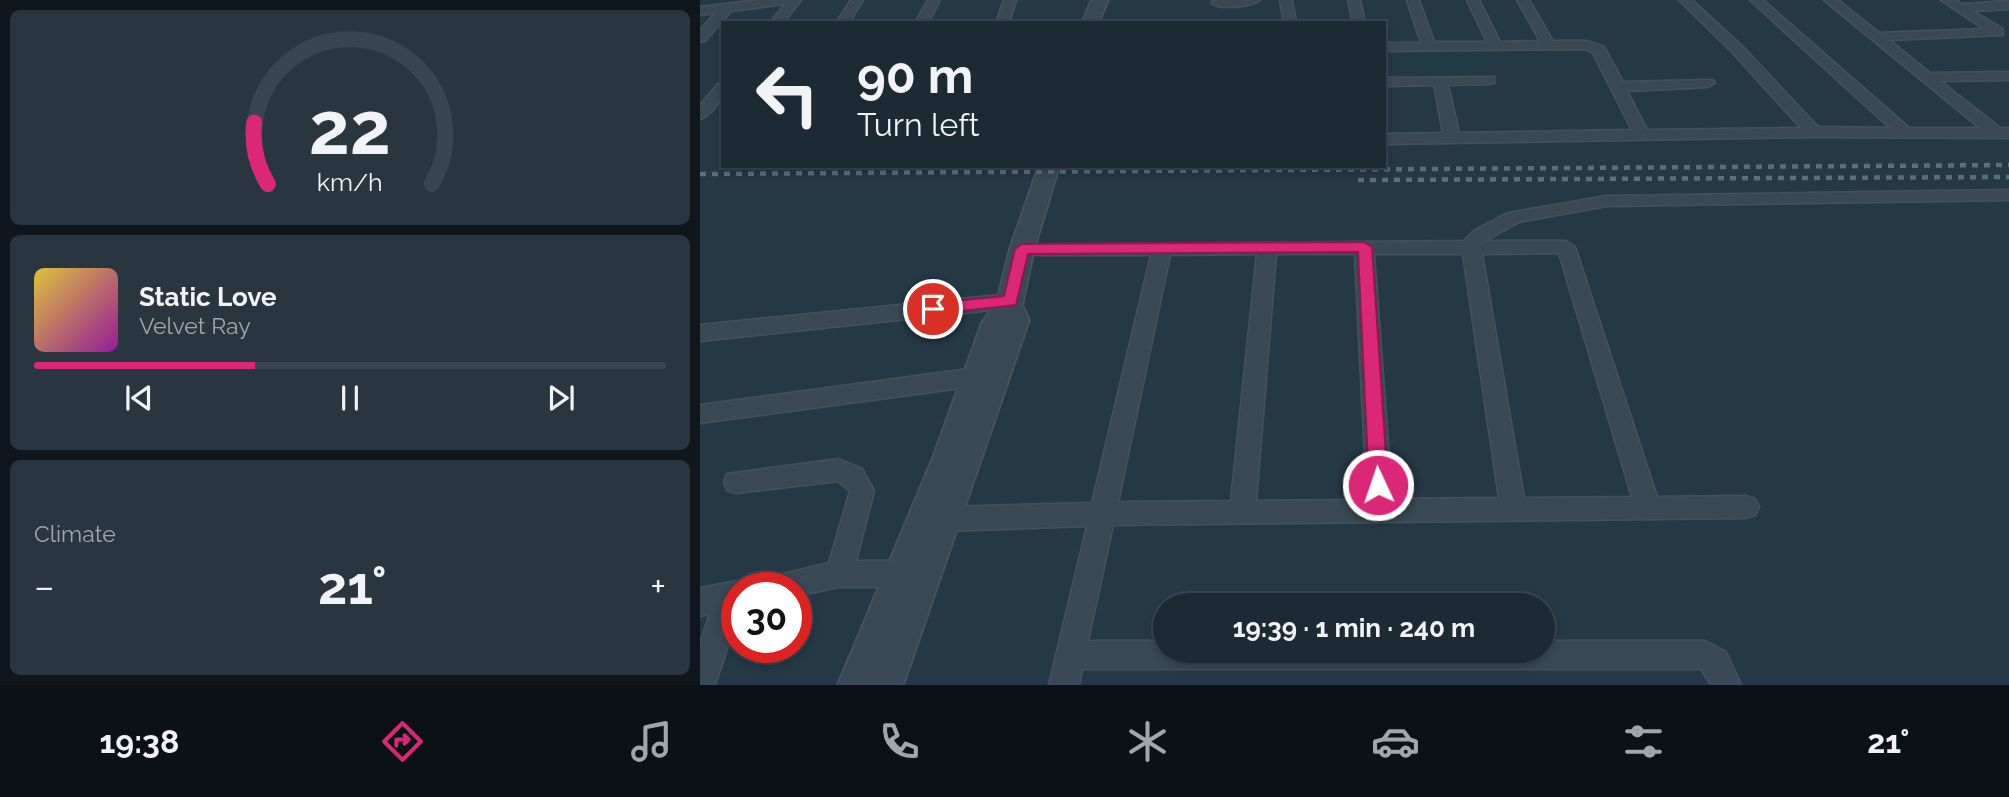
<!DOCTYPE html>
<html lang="en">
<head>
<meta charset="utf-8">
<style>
	:root { --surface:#1c2a34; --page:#293640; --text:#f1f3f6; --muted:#a0a7ac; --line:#3a464f; --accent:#db2777 }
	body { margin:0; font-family:Raleway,sans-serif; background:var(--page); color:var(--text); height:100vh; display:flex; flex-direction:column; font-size:26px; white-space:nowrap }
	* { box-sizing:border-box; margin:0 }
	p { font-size:23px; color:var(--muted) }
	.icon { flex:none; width:38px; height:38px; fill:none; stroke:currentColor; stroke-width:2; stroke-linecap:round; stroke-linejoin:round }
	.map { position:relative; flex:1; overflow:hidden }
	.sheet { display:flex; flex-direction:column; gap:10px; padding:10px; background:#0f171d; width:700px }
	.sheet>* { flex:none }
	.banner { position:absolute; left:21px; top:21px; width:665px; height:147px; border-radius:0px; box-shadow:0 4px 10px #0003,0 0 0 2px var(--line); background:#1c2a34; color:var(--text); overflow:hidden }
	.speed { position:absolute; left:21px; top:572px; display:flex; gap:14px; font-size:35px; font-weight:700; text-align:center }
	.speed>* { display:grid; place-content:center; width:91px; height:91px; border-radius:50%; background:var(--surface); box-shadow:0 4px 10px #0003,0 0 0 2px var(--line); line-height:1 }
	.speed .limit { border:10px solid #d22; background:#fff; color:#111 }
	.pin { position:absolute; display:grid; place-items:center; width:60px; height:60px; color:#fff; margin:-30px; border:4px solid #fff; border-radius:50%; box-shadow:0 2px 7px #0007 }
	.me { position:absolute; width:77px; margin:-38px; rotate:357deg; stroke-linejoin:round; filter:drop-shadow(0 0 5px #0008) }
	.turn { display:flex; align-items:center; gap:24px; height:147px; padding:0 21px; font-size:32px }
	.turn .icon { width:91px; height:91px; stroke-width:2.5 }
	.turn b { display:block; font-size:49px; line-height:60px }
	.big { font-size:52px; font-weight:700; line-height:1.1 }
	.sheet .widget { flex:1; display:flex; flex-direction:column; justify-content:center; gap:10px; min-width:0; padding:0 24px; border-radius:10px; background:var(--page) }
	.sheet .dial { align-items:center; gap:0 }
	.dial svg { height:182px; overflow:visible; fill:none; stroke:var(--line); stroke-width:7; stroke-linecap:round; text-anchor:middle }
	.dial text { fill:var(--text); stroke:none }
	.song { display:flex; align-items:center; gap:21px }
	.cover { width:84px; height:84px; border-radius:10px; background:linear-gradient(135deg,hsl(50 70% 55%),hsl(300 70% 35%)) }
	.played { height:7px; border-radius:4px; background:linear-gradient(90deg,var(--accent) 35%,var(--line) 35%) }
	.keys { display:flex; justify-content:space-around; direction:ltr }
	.heat { display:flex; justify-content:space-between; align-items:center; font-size:38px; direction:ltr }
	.trip { position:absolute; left:453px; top:593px; width:402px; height:70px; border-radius:35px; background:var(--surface); box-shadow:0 4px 10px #0003,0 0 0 2px var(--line); font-weight:700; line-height:70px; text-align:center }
	.dock { display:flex; height:112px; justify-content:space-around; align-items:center; background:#0b1115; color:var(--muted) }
	.dock .icon { width:49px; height:49px }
	.dock .current { color:var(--accent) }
	.dock b { font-size:32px; color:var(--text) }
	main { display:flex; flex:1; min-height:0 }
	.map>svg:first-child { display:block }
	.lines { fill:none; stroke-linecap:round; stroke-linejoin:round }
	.minor-casing { stroke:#43535e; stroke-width:3 }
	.tertiary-casing { stroke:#43535e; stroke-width:4 }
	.minor { fill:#394955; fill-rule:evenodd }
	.tertiary { fill:#394955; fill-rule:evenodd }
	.rail { stroke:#5b6e7c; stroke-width:4.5; stroke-dasharray:6 6; stroke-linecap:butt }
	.route { fill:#db2777; stroke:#8e194d; stroke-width:2 }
</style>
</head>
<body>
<main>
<section class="sheet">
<div class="widget dial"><svg viewBox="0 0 100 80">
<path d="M14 69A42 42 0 1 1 86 69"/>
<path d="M14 69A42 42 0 0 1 8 42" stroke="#db2777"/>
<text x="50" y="56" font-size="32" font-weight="700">22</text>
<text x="50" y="72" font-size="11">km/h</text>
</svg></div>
<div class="widget">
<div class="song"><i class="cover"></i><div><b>Static Love</b><p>Velvet Ray</p></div></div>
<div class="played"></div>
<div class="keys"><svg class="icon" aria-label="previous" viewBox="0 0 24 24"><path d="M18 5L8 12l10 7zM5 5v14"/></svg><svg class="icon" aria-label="pause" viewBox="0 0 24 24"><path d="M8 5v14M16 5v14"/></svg><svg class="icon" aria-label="next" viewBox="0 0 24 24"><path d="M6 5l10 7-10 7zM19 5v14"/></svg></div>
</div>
<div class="widget"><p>Climate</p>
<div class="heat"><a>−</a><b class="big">21°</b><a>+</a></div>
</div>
</section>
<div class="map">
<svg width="1309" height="685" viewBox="0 0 1309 685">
	<rect width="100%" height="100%" fill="#253846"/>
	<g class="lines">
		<g class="minor-casing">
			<g id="minor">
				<path d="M 59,0 L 101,0 L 83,23 L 70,23 L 85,4 L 31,11 L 5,41 L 0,42 L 0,30 L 16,13 L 0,15 L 0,7 Z"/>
				<path d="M 151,0 L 163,0 L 149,23 L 136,23 Z"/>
				<path d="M 228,0 L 240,0 L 228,23 L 215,23 Z"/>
				<path d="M 304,0 L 316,0 L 309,23 L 296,23 Z"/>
				<path d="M 514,0 L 560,0 C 550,7 521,10 511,3 Z"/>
				<path d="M 580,0 L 592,0 L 596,23 L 584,23 Z"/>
				<path d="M 648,0 L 660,0 L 665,23 L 653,23 Z"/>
				<path d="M 707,0 L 719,0 L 734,42 L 787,42 L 767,0 L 779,0 L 800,42 L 840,41 L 817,0 L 829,0 L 853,41 L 887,41 L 904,47 L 923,82 L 1013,80 L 1015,83 L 1008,87 L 927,91 L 947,130 L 1101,128 L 1032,52 L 979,0 L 992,0 L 1042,46 L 1118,127 L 1190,128 L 1050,0 L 1063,0 L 1209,128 L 1280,128 L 1124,0 L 1138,0 L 1179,33 L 1284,29 L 1241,0 L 1256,0 L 1262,4 L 1309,1 L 1309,9 L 1273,11 L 1303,29 L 1303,35 L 1189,40 L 1230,73 L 1309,72 L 1309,80 L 1240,81 L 1300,128 L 1309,128 L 1309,138 L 1114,137 L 684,144 L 684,134 L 743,133 L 734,85 L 684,86 L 684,78 L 794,77 L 794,83 L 789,84 L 748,85 L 759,133 L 932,130 L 893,53 L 885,49 L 684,51 L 684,43 L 721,43 Z"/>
				<path d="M 23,83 C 23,98 15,113 0,119 L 0,105 L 18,84 Z"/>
				<path d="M 1309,190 L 1309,200 L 907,206 L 819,222 L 785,241 L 866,241 L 875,247 L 957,497 L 1046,496 L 1055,499 L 1059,507 L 1055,515 L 1046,518 L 413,525 L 388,641 L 466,641 L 466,651 L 844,651 L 844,641 L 1005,641 L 1026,652 L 1041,685 L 1011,685 L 1001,669 L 382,669 L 379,685 L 349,685 L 387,526 L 246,531 L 237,527 L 233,519 L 237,511 L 246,507 L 392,503 L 451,255 L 322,255 L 315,253 L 313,249 L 315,245 L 764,241 L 775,230 L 808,213 L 907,196 ZM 859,253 L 932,497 L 824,498 L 782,254 ZM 557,254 L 531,501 L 418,502 L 470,255 ZM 576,254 L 655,254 L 667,500 L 556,501 ZM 674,254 L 763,254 L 799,498 L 692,499 Z"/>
				<path d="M 310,294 L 320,301 L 310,308 L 0,341 L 0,325 Z"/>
				<path d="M 276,368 L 284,371 L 287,377 L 284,383 L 276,386 L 0,423 L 0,405 Z"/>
				<path d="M 138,459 L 162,469 L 174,491 L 156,561 L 201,561 L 211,565 L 214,574 L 211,583 L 201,587 L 139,587 L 96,596 L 96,588 L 58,588 L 62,579 L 129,563 L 150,491 L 138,481 L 36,493 L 27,490 L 24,482 L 27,474 Z"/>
				<path d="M 37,581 L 48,588 L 37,588 L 37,618 L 15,685 L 0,685 L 0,643 L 10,614 L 0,616 L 0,588 Z"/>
			</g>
		</g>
		<g class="tertiary-casing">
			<g id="tertiary">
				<path d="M 392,0 L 408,0 L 398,23 L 382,23 Z"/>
				<path d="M 339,166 L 359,166 L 334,249 L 322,305 L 329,320 L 203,685 L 138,685 L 233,458 L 282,323 L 297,302 L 310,249 Z"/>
			</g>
		</g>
		<use href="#minor" class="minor"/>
		<use href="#tertiary" class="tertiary"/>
		<g class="rail">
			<path d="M 0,174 L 1309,165"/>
			<path d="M 658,180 L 1309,177"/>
		</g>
	</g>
	<path class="route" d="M 664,242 L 672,247 L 688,485 L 685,491 L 678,493 L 672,491 L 669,485 L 658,252 L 328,254 L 316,305 L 233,314 L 225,309 L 233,303 L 304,296 L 315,249 L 322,244 Z"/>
</svg>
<div class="speed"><div class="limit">30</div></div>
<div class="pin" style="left:233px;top:309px;background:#d93025"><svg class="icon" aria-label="arrive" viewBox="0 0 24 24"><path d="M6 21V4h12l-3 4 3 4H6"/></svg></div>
<svg class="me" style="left:678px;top:485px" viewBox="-20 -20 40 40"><circle r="17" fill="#db2777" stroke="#fff" stroke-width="3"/><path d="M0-11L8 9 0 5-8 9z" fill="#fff"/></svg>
<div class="trip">19:39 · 1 min · 240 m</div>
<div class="banner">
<div class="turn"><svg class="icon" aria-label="left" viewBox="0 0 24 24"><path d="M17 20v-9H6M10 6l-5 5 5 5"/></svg><div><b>90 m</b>Turn left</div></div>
</div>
</div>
</main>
<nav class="dock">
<b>19:38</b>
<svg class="icon current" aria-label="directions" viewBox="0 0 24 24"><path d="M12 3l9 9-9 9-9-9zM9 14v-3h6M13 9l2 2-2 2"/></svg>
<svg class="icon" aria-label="music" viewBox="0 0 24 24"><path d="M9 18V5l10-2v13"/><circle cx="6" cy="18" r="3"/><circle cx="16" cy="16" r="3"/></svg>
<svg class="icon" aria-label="phone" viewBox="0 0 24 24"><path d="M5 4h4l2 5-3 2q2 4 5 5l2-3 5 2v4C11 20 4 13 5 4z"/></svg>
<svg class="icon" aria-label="climate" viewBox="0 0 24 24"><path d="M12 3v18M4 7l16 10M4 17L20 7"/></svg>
<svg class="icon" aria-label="car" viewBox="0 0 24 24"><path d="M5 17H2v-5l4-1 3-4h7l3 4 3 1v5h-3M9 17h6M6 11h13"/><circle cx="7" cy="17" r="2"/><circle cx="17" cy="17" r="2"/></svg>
<svg class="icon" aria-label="filters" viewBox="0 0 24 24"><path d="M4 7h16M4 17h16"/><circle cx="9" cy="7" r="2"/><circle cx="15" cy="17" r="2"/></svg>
<b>21°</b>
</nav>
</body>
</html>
